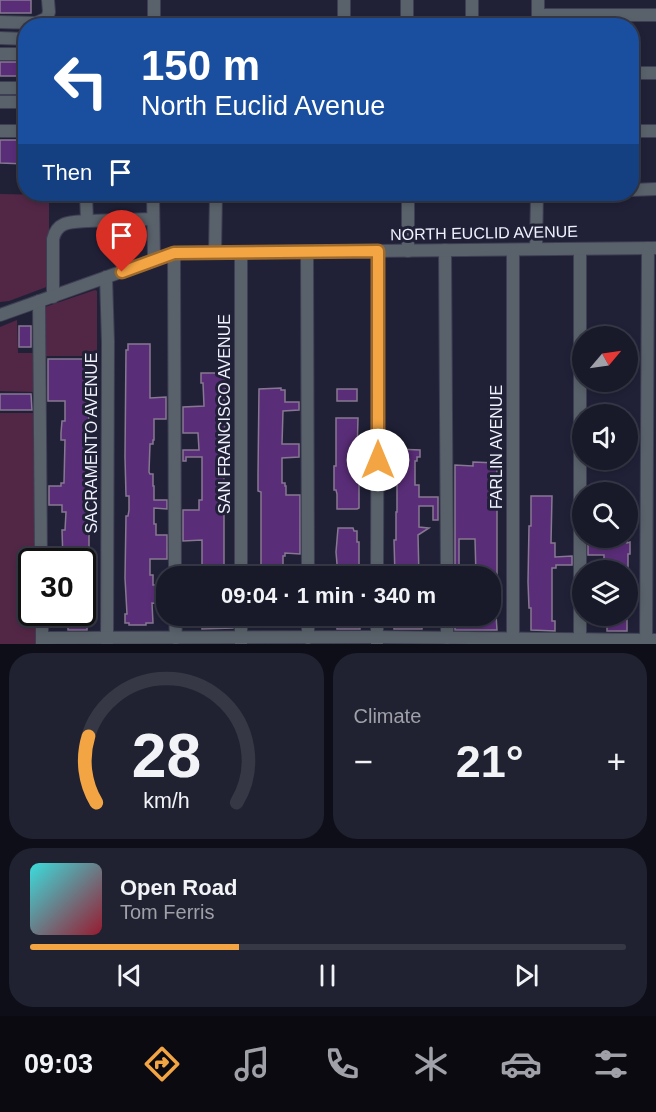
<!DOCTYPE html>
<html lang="en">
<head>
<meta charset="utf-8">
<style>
	:root { --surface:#181929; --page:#212231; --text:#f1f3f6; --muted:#9fa0a8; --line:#363846; --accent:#f3a443 }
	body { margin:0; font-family:Helvetica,sans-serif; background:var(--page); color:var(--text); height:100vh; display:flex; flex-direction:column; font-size:22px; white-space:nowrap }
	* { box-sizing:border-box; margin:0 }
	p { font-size:20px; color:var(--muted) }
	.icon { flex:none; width:33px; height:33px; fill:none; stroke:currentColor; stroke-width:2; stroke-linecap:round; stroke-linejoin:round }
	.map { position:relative; height:644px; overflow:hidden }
	.drawer { display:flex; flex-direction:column; gap:9px; padding:9px; background:#0d0e17; flex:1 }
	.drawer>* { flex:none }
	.guide { position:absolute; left:18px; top:18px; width:621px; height:183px; border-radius:24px; box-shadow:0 3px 9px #0003,0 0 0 2px var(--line); background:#1a4fa0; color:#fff; overflow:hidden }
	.needle { width:39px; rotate:61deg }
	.tools { position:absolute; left:572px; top:326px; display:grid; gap:12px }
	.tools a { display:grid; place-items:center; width:66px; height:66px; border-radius:50%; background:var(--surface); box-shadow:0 3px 9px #0003,0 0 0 2px var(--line); font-size:30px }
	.speed { position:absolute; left:18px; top:548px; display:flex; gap:12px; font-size:30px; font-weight:700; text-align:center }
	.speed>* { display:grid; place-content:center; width:78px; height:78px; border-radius:50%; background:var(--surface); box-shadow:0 3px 9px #0003,0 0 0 2px var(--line); line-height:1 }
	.speed .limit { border:3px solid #111; border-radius:9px; background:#fff; color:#111 }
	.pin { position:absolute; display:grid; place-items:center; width:51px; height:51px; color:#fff; margin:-62px -26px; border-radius:50% 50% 50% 0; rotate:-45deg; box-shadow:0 0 6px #0007 }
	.pin .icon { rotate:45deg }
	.me { position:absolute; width:66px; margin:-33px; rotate:0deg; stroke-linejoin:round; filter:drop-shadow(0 0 4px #0008) }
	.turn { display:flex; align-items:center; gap:21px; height:126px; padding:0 24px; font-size:27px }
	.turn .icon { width:78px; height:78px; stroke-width:2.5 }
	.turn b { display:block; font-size:42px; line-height:51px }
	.then { display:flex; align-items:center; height:57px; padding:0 24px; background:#0003; gap:12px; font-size:22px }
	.big { font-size:45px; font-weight:700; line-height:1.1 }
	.drawer .widget { flex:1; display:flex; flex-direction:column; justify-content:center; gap:9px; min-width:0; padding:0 21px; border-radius:24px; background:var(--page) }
	.drawer .dial { align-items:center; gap:0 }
	.dial svg { height:156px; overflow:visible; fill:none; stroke:var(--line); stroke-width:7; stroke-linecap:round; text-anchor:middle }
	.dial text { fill:var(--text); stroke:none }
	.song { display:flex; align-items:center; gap:18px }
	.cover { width:72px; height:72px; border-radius:9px; background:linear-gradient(135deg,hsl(180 70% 55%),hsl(350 70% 35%)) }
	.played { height:6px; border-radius:3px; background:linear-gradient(90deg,var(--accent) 35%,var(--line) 35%) }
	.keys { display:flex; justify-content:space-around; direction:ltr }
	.heat { display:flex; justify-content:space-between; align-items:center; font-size:33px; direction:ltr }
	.drawer .tiles { flex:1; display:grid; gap:9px; grid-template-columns:1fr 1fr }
	.widget:last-child { grid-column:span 2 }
	.trip { position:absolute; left:156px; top:566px; width:345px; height:60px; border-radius:24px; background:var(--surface); box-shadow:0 3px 9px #0003,0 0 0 2px var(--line); font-weight:700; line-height:60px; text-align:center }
	.tab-bar { display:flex; height:96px; justify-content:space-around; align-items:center; background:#0a0a10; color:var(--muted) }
	.tab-bar .icon { width:42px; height:42px }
	.tab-bar .on { color:var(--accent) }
	.tab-bar b { font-size:27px; color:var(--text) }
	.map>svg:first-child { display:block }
	.green { fill:#522746 }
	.building { fill:#5a2d78; stroke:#867891; stroke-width:1.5 }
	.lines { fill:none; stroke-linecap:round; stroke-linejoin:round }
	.minor-casing { stroke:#3d3e53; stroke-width:14 }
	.minor { stroke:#59616a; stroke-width:12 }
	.route-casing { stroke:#9e6b2c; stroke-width:15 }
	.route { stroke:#f3a443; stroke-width:10 }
	.labels { text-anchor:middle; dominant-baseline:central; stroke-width:6; stroke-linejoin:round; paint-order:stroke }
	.street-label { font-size:16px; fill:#eff1fd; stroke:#202137 }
</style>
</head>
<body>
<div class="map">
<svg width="656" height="644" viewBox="0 0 656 644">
	<rect width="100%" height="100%" fill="#202137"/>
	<g class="green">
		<path d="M 0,194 L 49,195 L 49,286 L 9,301 L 0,302 Z"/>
		<path d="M 95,290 L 97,291 L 97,356 L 43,356 L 42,308 Z"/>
		<path d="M 17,320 L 18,353 L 37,353 L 36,392 L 0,391 L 0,327 Z"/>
		<path d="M 0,413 L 37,413 L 37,561 L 32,561 L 32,612 L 37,612 L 37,644 L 0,644 Z"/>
	</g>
	<g class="building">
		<rect x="0" y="0" width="31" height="13"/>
		<rect x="0" y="62" width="26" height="14"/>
		<path d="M 0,140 L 26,140 L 26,164 L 0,163 Z"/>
		<rect x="19" y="326" width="12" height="21"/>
		<path d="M 128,344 L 150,344 L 150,398 L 166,397 L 166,419 L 154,419 L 154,440 L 153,440 L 153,444 L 150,444 L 149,472 L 150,474 L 153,474 L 153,486 L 154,486 L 154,500 L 167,500 L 167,509 L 154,508 L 154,524 L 156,524 L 156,535 L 167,535 L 167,559 L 150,559 L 150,575 L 153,575 L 153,585 L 166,585 L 166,604 L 152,603 L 153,623 L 146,623 L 146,625 L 129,625 L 129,623 L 125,623 L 125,614 L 127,614 L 125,578 L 126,516 L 128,516 L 129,510 L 129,496 L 126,496 L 125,457 L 126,350 L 128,350 Z"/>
		<path d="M 48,359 L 89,359 L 89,387 L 87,387 L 87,402 L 88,402 L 89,423 L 89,561 L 63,561 L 62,530 L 65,530 L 66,512 L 62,512 L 62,505 L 49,505 L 49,486 L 61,486 L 61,483 L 64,483 L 65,440 L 61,440 L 61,433 L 62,421 L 65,421 L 65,401 L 48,401 Z"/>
		<path d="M 201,373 L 224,373 L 226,395 L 224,397 L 225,429 L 224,429 L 224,576 L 202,576 L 202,540 L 183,541 L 183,510 L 199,510 L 199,500 L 202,500 L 202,457 L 186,457 L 186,461 L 183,461 L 183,450 L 199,450 L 198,433 L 183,433 L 183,407 L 204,406 L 203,383 L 201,383 Z"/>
		<path d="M 281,388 L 281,390 L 285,390 L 285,402 L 299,402 L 299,410 L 283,411 L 282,444 L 299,444 L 299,457 L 282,458 L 282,483 L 285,483 L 285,486 L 286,486 L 286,495 L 300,495 L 300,554 L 285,553 L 285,556 L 283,556 L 283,576 L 261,576 L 261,492 L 258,491 L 258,475 L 259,389 Z"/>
		<rect x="337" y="389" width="20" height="12"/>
		<path d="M 0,394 L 31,394 L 32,410 L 0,410 Z"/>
		<path d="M 336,418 L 358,418 L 357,456 L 359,455 L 360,479 L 359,479 L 359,508 L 357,509 L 337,509 L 337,494 L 336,490 L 334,490 L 334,466 L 336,466 Z"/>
		<path d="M 396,449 L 420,450 L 420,457 L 417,457 L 417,461 L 415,461 L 415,485 L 419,485 L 419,497 L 438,497 L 438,520 L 433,520 L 433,506 L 419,506 L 419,527 L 429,528 L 418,535 L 419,576 L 395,576 L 394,540 L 396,540 L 396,512 L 397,512 L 397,483 L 398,483 Z"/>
		<path d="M 473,462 L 497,463 L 497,576 L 476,576 L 475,539 L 459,539 L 459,576 L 455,576 L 455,465 L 473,466 Z"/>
		<path d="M 531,496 L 552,496 L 551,543 L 555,543 L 555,557 L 572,556 L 572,565 L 556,565 L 556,568 L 552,568 L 552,621 L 555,621 L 555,631 L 531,630 L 531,608 L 529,608 L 528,582 L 529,526 L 531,526 Z"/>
		<path d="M 338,528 L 353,528 L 354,531 L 357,531 L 357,542 L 359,542 L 359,576 L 338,576 L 336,552 Z"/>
		<path d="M 588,537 L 627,537 L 627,543 L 630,542 L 630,554 L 628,554 L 628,569 L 608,569 L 608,567 L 604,567 L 604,555 L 588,555 Z"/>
		<rect x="68" y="612" width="19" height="18"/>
		<path d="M 206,615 L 222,615 L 222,621 L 233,621 L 233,628 L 202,629 L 202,619 L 206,619 Z"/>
		<path d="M 337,615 L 359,615 L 360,629 L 337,629 Z"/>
		<path d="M 398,615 L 422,615 L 422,629 L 394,629 L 394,624 L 397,624 Z"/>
		<path d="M 474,615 L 496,615 L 497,630 L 455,630 L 455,619 L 474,620 Z"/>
		<rect x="607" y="620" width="20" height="11"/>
	</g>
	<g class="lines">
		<g class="minor-casing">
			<g id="minor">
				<path d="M 154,0 L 154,26"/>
				<path d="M 407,0 L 407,26"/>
				<path d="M 472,0 L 472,26"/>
				<path d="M 538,0 L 538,26"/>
				<path d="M 538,15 L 656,15"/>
				<path d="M 0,22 L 36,23 L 47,18 L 49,12 L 48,0"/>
				<path d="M 344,26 L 344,0"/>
				<path d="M 0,38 L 26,39"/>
				<path d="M 0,54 L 26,54"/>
				<path d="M 632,73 L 656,73"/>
				<path d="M 0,88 L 26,88"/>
				<path d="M 0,102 L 26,102"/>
				<path d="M 0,131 L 26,131"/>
				<path d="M 632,131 L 656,131"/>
				<path d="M 632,190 L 656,189"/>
				<path d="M 153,194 L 154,260"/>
				<path d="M 408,194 L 408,251"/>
				<path d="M 87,221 L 153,219"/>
				<path d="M 536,249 L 537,194"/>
				<path d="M 580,249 L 580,640"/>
				<path d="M 445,250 L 447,576"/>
				<path d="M 215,252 L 216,194"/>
				<path d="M 307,252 L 308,576"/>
				<path d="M 174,253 L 175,576"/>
				<path d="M 106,277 L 108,342 L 107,644"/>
				<path d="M 53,297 L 53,239 C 57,221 71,222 87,221 L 86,194"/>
				<path d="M 39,301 L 41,561"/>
				<path d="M 0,315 L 174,253 L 656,248"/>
				<path d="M 241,576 L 241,252"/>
				<path d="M 377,576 L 378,251"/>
				<path d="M 42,612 L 42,644"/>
				<path d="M 175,615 L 176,638"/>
				<path d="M 308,615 L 308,638"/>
				<path d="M 447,615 L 447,638"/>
				<path d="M 42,638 L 377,637 L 656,640"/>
				<path d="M 377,643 L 377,615"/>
				<path d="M 241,644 L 241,615"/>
				<path d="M 513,644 L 513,250"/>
				<path d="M 646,644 L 648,248"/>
			</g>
		</g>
		<use href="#minor" class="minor"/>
	</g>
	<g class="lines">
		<g class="route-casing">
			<path id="route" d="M 122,272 L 174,253 L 378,251 L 378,460"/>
		</g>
		<use href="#route" class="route"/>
	</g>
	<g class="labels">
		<g class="street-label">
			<text transform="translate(484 233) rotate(-1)">NORTH EUCLID AVENUE</text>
			<text transform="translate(224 414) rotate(-90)">SAN FRANCISCO AVENUE</text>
			<text transform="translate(91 443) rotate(-90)">SACRAMENTO AVENUE</text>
			<text transform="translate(496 447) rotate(-90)">FARLIN AVENUE</text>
		</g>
	</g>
</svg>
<div class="tools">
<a><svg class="needle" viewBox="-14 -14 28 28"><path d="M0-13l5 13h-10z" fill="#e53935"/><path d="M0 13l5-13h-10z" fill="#9fa0a8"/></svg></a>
<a><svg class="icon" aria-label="sound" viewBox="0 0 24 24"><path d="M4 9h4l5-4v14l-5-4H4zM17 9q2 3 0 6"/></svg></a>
<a><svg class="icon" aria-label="search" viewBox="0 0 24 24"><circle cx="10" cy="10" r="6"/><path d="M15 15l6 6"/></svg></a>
<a><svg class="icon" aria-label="layers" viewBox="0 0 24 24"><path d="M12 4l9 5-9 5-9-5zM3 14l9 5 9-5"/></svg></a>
</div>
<div class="speed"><div class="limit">30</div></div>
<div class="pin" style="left:122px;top:272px;background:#d93025"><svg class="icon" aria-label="arrive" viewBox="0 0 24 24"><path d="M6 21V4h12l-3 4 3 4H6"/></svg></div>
<svg class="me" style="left:378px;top:460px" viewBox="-20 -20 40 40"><circle r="19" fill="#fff"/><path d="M0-13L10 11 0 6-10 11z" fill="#f3a443"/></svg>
<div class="trip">09:04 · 1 min · 340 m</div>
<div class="guide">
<div class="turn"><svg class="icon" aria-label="left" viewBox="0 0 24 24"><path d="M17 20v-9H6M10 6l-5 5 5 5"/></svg><div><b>150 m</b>North Euclid Avenue</div></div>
<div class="then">Then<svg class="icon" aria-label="arrive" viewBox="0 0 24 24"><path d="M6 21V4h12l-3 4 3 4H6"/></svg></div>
</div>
</div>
<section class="drawer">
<div class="tiles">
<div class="widget dial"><svg viewBox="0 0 100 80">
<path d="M14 69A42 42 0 1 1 86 69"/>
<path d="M14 69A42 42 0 0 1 10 35" stroke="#f3a443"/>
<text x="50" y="56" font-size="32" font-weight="700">28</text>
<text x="50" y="72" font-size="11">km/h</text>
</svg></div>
<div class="widget"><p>Climate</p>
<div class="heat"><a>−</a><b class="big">21°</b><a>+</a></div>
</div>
<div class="widget">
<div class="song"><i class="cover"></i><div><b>Open Road</b><p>Tom Ferris</p></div></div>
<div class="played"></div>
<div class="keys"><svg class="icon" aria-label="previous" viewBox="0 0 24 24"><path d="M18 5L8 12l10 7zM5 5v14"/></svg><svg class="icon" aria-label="pause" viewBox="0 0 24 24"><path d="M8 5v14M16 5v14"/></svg><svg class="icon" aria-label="next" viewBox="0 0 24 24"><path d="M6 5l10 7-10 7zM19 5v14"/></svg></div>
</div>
</div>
</section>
<nav class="tab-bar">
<b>09:03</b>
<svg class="icon on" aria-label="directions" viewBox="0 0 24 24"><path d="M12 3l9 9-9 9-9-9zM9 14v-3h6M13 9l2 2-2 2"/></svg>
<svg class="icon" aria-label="music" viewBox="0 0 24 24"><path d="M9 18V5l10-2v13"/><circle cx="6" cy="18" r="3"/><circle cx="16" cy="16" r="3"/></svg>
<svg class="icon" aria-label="phone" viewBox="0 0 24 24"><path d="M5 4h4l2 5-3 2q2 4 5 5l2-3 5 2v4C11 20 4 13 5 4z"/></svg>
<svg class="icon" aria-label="climate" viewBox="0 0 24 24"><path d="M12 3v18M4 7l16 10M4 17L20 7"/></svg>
<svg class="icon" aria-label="car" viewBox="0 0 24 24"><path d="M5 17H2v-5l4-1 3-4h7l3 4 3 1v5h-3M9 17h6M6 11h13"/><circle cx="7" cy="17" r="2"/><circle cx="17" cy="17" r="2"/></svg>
<svg class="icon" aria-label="filters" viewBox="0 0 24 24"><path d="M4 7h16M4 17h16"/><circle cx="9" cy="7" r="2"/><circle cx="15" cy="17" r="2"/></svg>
</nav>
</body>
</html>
